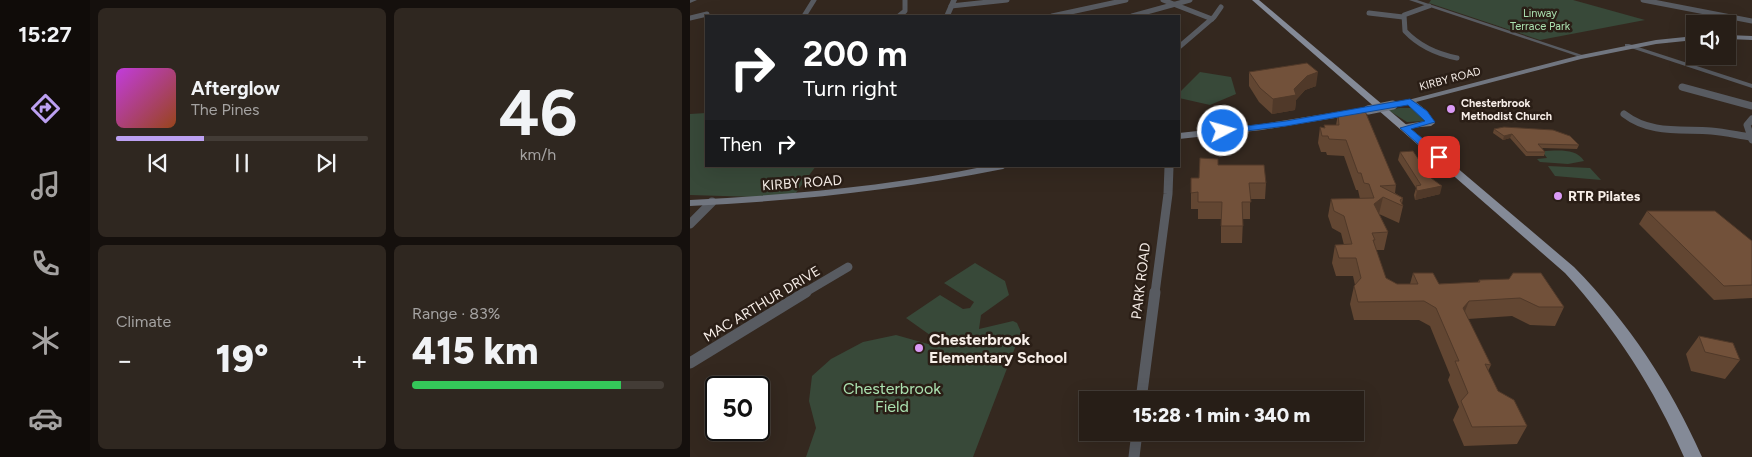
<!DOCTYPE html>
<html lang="en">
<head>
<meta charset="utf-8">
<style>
	:root { --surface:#271e17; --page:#2f2720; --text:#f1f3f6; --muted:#a4a2a1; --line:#433c36; --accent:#bca0f2 }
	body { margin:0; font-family:Figtree,sans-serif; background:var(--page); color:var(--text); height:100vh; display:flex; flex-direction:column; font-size:19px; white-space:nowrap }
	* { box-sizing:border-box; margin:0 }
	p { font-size:16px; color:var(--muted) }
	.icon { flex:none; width:28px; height:28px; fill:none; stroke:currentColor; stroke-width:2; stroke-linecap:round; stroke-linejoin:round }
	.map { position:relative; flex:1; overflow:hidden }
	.sheet { display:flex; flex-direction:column; gap:8px; padding:8px; background:#15100d; width:600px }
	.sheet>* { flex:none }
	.banner { position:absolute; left:15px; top:15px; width:475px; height:152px; border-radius:0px; box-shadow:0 5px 20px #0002,0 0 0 1px var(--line); background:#202124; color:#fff; overflow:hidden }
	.buttons { position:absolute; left:996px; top:15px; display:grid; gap:10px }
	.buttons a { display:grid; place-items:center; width:50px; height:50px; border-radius:0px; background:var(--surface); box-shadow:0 5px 20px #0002,0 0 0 1px var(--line); font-size:25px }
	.speed { position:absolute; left:15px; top:376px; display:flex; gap:10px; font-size:25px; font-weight:700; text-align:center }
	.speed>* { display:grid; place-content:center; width:65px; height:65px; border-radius:50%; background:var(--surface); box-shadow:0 5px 20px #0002,0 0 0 1px var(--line); line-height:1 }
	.speed .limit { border:2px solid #111; border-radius:8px; background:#fff; color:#111 }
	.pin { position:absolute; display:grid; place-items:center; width:42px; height:42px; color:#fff; margin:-21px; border-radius:10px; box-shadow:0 2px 8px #0006 }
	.me { position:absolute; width:55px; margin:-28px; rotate:84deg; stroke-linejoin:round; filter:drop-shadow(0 0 4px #0008) }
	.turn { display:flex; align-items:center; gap:18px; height:105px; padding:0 15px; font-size:22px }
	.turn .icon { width:65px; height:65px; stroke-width:2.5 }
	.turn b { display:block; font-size:35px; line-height:42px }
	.then { display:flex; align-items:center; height:48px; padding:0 15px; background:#0003; gap:10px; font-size:19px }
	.big { font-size:38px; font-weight:800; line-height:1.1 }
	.sheet .card { flex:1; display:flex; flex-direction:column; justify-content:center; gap:8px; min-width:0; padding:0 18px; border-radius:8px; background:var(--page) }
	.sheet .dial { align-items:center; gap:0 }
	.dial b { font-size:65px; line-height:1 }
	.song { display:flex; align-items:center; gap:15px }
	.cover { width:60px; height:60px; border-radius:8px; background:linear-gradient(135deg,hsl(290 70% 55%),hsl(20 70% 35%)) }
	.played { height:5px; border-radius:2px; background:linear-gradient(90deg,var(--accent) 35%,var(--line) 35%) }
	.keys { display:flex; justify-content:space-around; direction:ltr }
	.heat { display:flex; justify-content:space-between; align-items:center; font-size:28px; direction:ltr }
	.charge { height:8px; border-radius:4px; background:linear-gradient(90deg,#34c759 83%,var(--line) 0) }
	.sheet .tiles { flex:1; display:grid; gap:8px; grid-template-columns:repeat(2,1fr) }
	.trip { position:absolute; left:389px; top:391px; width:285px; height:50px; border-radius:0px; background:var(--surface); box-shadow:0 5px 20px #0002,0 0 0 1px var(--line); font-weight:800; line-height:50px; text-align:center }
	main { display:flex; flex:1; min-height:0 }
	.tabs { display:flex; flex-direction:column; width:90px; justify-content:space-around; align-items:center; background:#100c09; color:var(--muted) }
	.tabs .icon { width:35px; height:35px }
	.tabs .on { color:var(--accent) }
	.tabs b { font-size:22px; color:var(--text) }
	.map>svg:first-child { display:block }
	.green { fill:#384939 }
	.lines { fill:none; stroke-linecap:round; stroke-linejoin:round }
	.minor-far3 { stroke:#585b61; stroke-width:5 }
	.minor-far2 { stroke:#585b61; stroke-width:7 }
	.minor-far1 { stroke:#585b61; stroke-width:9 }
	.minor { stroke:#585b61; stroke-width:11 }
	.tertiary { fill:#585b61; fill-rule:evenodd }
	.secondary { fill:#717680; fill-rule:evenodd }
	.primary { fill:#848a97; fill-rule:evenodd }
	.secondary-bridge { stroke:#717680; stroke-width:9 }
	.wall { fill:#624632 }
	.shaded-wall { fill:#503929 }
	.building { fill:#72513a; stroke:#503929 }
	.route { fill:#1a73e8; stroke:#114b97 }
	.poi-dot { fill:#da9af6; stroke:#2a1e16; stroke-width:2 }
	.labels { text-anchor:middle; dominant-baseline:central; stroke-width:5; stroke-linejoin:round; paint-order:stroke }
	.far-park-label { font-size:11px; fill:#abe1b0; stroke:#2a1e16 }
	.far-street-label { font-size:11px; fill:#f7eee8; stroke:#2a1e16 }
	.far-poi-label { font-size:11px; font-weight:bold; fill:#f7eee8; stroke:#2a1e16; text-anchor:start }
	.street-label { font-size:14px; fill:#f7eee8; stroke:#2a1e16 }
	.poi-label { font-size:14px; font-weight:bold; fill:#f7eee8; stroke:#2a1e16; text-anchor:start }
	.near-poi-label { font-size:16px; font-weight:bold; fill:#f7eee8; stroke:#2a1e16; text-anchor:start }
	.near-park-label { font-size:16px; fill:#abe1b0; stroke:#2a1e16 }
</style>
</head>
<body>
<main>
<nav class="tabs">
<b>15:27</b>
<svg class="icon on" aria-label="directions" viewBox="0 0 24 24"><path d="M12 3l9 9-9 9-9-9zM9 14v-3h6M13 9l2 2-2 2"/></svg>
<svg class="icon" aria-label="music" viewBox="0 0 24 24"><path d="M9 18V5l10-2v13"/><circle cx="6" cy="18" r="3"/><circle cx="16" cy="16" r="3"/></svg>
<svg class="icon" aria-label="phone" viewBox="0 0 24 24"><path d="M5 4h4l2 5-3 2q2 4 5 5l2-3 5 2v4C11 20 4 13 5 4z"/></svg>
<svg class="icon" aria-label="climate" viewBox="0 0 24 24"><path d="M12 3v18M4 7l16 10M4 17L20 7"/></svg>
<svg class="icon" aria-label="car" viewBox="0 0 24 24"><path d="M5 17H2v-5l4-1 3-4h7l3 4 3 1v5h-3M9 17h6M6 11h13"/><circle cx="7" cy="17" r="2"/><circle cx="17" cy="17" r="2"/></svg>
</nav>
<section class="sheet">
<div class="tiles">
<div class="card">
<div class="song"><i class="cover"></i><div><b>Afterglow</b><p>The Pines</p></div></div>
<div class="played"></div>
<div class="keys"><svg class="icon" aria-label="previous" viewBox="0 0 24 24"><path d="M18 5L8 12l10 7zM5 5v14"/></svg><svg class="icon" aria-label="pause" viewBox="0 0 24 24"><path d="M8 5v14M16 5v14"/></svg><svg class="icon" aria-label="next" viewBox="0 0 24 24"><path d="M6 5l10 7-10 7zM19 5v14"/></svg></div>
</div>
<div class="card dial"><b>46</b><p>km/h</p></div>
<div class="card"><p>Climate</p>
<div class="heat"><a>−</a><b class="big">19°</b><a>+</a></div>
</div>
<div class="card"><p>Range · 83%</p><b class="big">415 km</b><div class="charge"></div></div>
</div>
</section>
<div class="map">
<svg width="1062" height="457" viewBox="0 0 1062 457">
	<rect width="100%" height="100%" fill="#34281f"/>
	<g class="green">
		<path d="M 741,0 L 883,0 L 955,20 L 850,40 L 739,3 Z"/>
		<path d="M 510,72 L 541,77 L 546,94 L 520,105 L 489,98 L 489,93 Z"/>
		<path d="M 710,108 L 722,108 L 735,118 L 735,121 L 717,122 L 698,110 Z"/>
		<path d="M 16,113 L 16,166 L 126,166 L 102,198 L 0,195 L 0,114 Z"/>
		<path d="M 852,151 C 865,151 886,147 894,161 L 878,164 L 850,162 L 847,159 L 857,158 Z"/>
		<path d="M 858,166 L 900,168 L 911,180 L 865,176 Z"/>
		<path d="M 285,263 L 315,281 L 319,295 L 291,315 L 289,329 L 323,321 L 327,323 L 331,332 L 283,457 L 116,457 L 126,428 L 119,401 L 122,376 L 141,359 L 173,342 L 206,335 L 238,344 L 254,340 L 247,340 L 216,318 L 250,295 L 273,309 L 280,308 L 284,302 L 254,283 Z"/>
	</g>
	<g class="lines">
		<g class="minor-far3">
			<path d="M 473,0 L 522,19"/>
			<path d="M 953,0 L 1062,21"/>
			<path d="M 261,6 L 317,0"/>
			<path d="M 739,6 L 714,15 L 715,31 C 729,46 747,54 767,58"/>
			<path d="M 679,13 L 713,17"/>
			<path d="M 114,16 L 124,0"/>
			<path d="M 209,16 L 215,11 L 215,0"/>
			<path d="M 362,16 L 436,0"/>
			<path d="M 442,16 L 500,0"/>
			<path d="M 0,18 L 17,14"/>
			<path d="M 489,47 L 524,17 L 531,7"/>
		</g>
		<g class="minor-far2">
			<path d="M 992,87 L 1062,106"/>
			<path d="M 934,114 C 960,134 990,129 1021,131 C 1034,132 1047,135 1060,137"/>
			<path d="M 1062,119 L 1057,125 L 1062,140"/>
			<path d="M 479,168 L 479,166"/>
		</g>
		<g class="minor-far1">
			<path d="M 0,224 L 22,202"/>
			<path d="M 114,293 L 158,267"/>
			<path d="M 465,293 L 478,194 L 479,167"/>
		</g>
		<g class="minor">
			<path d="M 0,363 L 116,292"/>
			<path d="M 451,400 L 465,292"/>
			<path d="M 444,457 L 447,432"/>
		</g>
		<g class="tertiary">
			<path d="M 0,0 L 7,0 L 0,3 Z"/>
			<path d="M 261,0 L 267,0 L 260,16 L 254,16 Z"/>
			<path d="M 719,0 L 727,0 L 892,55 L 887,56 Z"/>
			<path d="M 935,44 L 939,44 L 1062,84 L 1062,88 L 935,46 Z"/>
		</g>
		<g class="secondary">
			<path d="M 1038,35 L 1062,36 L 1062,40 L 1038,39 Z"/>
			<path d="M 1005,36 L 1005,40 L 966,44 L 891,59 L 726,102 L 737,111 L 745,123 L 741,126 L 711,129 L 711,125 L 735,121 L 731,115 L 718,104 L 703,107 L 699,105 L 891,55 L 966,40 Z"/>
			<path d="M 678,107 L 682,110 L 681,112 L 572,130 L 489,139 L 489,133 L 572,124 Z"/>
			<path d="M 297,166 L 318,166 L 313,169 C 209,190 106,201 0,206 L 0,200 C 100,195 199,186 297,166 Z"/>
		</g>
		<path class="primary" d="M 562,0 L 569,0 L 884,267 C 939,323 980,385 1012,457 L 994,457 C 964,388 925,328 875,273 Z"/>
		<path class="secondary-bridge" d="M 678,110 L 703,105"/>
	</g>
	<g class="wall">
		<path d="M 559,72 L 626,86 L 615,90 L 606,100 L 605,110 L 582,114 L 569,102 L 559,86 Z"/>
		<path d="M 648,114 L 706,185 L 705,193 L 713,198 L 712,204 L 713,206 L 709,223 L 689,214 L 698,232 L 694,250 L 686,250 L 696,278 L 707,284 L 720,284 L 723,273 L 749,284 L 788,282 L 789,280 L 874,307 L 865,326 L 840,325 L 822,316 L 778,319 L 801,365 L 798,371 L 808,391 L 837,426 L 827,444 L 774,446 L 763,420 L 769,407 L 758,380 L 760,375 L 740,326 L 729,320 L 664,320 L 660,304 L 664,286 L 665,285 L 663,276 L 646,276 L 642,263 L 645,245 L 654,245 L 651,233 L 642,228 L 638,216 L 641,199 L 670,199 L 668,190 L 666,190 L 654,156 L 637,155 L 636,152 L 631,152 L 628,143 L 630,127 L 634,128 L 634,125 L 646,125 Z"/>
		<path d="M 804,129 L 889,145 L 887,149 L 852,148 L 855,152 L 854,156 L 836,156 L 820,138 L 813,140 L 803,133 Z"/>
		<path d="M 710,152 L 750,194 L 725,200 L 724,195 L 726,188 L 708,160 Z"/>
		<path d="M 528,165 L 576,183 L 575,199 L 560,199 L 560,219 L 553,219 L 552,243 L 531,243 L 531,219 L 508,219 L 508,209 L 501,209 L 501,193 Z"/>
		<path d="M 957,211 L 1062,241 L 1062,298 L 1024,300 L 949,224 Z"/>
		<path d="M 1009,336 L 1050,360 L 1035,379 L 1001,371 L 996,354 Z"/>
	</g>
	<g class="shaded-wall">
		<path d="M 628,72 L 626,86 L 615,90 L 606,100 L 605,110 L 582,114 L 583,99 L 604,89 L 617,76 Z"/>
		<path d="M 822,134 L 820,138 L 813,140 L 814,136 Z"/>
		<path d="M 752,186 L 750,194 L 725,200 L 727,191 Z"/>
		<path d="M 693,197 L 689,214 L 681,221 L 684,204 Z"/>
		<path d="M 779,301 L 772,319 L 773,308 Z"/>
	</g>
	<g class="building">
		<path d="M 617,63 L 628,72 L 617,76 L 604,89 L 606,95 L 583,99 L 570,88 L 559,72 Z"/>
		<path d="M 675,111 L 706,185 L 690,186 L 713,198 L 710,200 L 713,206 L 693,197 L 684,204 L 698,232 L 682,233 L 685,240 L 683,240 L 696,278 L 707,284 L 728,284 L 723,273 L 743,273 L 749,284 L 790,282 L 789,280 L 819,279 L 823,273 L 851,273 L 874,307 L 849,307 L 830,298 L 779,301 L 773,308 L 801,365 L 795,364 L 808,391 L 824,400 L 837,426 L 782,427 L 771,401 L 778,393 L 765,361 L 769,361 L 746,308 L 734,301 L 668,302 L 664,286 L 671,278 L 666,258 L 649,258 L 645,245 L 662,244 L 654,216 L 644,211 L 641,199 L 684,198 L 679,184 L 674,183 L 671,173 L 668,173 L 656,140 L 639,139 L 638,136 L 632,136 L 630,127 L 635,128 L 634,125 L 649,125 L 648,114 Z"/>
		<path d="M 814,127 L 863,130 L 880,136 L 889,145 L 848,144 L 855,152 L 837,152 L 822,134 L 814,136 L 804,129 Z"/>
		<path d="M 723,151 L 741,178 L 752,186 L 727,191 L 726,186 L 731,185 L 710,152 Z"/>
		<path d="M 510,158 L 528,159 L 528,165 L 574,165 L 576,183 L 559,183 L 561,202 L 552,202 L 553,226 L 531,226 L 532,202 L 508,202 L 508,192 L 501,193 L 501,178 L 509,178 Z"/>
		<path d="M 957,211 L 1025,211 L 1062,241 L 1062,285 L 1034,286 Z"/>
		<path d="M 1009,336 L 1043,343 L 1050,360 L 1015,352 Z"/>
	</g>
	<path class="route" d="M 720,99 L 737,111 L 745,122 L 721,129 L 752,155 L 752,159 L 745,159 L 710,128 L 735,121 L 718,105 L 596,126 L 533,134 L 529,131 L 533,129 L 596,121 Z"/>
	<g class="poi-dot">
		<circle cx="761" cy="109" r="5"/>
		<circle cx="868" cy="196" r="5"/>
		<circle cx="229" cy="348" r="5"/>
	</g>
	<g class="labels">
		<g class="far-park-label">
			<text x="850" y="13">Linway<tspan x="850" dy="13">Terrace Park</tspan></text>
		</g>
		<g class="far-street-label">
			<text transform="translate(760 79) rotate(-15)">KIRBY ROAD</text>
		</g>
		<g class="far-poi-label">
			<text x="771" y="103">Chesterbrook<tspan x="771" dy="13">Methodist Church</tspan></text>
		</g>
		<g class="street-label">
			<text transform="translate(112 183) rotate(-4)">KIRBY ROAD</text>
			<text transform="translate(451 281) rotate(-83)">PARK ROAD</text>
			<text transform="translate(72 304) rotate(-31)">MAC ARTHUR DRIVE</text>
		</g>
		<g class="poi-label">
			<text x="878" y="196">RTR Pilates</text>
		</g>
		<g class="near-poi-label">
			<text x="239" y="339">Chesterbrook<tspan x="239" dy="18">Elementary School</tspan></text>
		</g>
		<g class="near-park-label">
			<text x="202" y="388">Chesterbrook<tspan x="202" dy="18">Field</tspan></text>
		</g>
	</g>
</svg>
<div class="buttons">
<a><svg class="icon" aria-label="sound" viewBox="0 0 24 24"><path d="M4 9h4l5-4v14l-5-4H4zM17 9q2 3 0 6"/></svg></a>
</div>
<div class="speed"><div class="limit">50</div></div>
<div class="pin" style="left:749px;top:157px;background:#d93025"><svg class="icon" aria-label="arrive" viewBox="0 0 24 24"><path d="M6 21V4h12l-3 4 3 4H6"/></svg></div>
<svg class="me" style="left:533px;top:131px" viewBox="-20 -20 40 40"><circle r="17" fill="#1a73e8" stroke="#fff" stroke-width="3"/><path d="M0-11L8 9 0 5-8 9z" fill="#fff"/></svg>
<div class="trip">15:28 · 1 min · 340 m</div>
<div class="banner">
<div class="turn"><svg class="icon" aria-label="right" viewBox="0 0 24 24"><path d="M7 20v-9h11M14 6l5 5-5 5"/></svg><div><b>200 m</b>Turn right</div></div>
<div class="then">Then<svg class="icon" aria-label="right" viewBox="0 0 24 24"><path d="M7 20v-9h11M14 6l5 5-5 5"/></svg></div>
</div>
</div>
</main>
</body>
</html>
